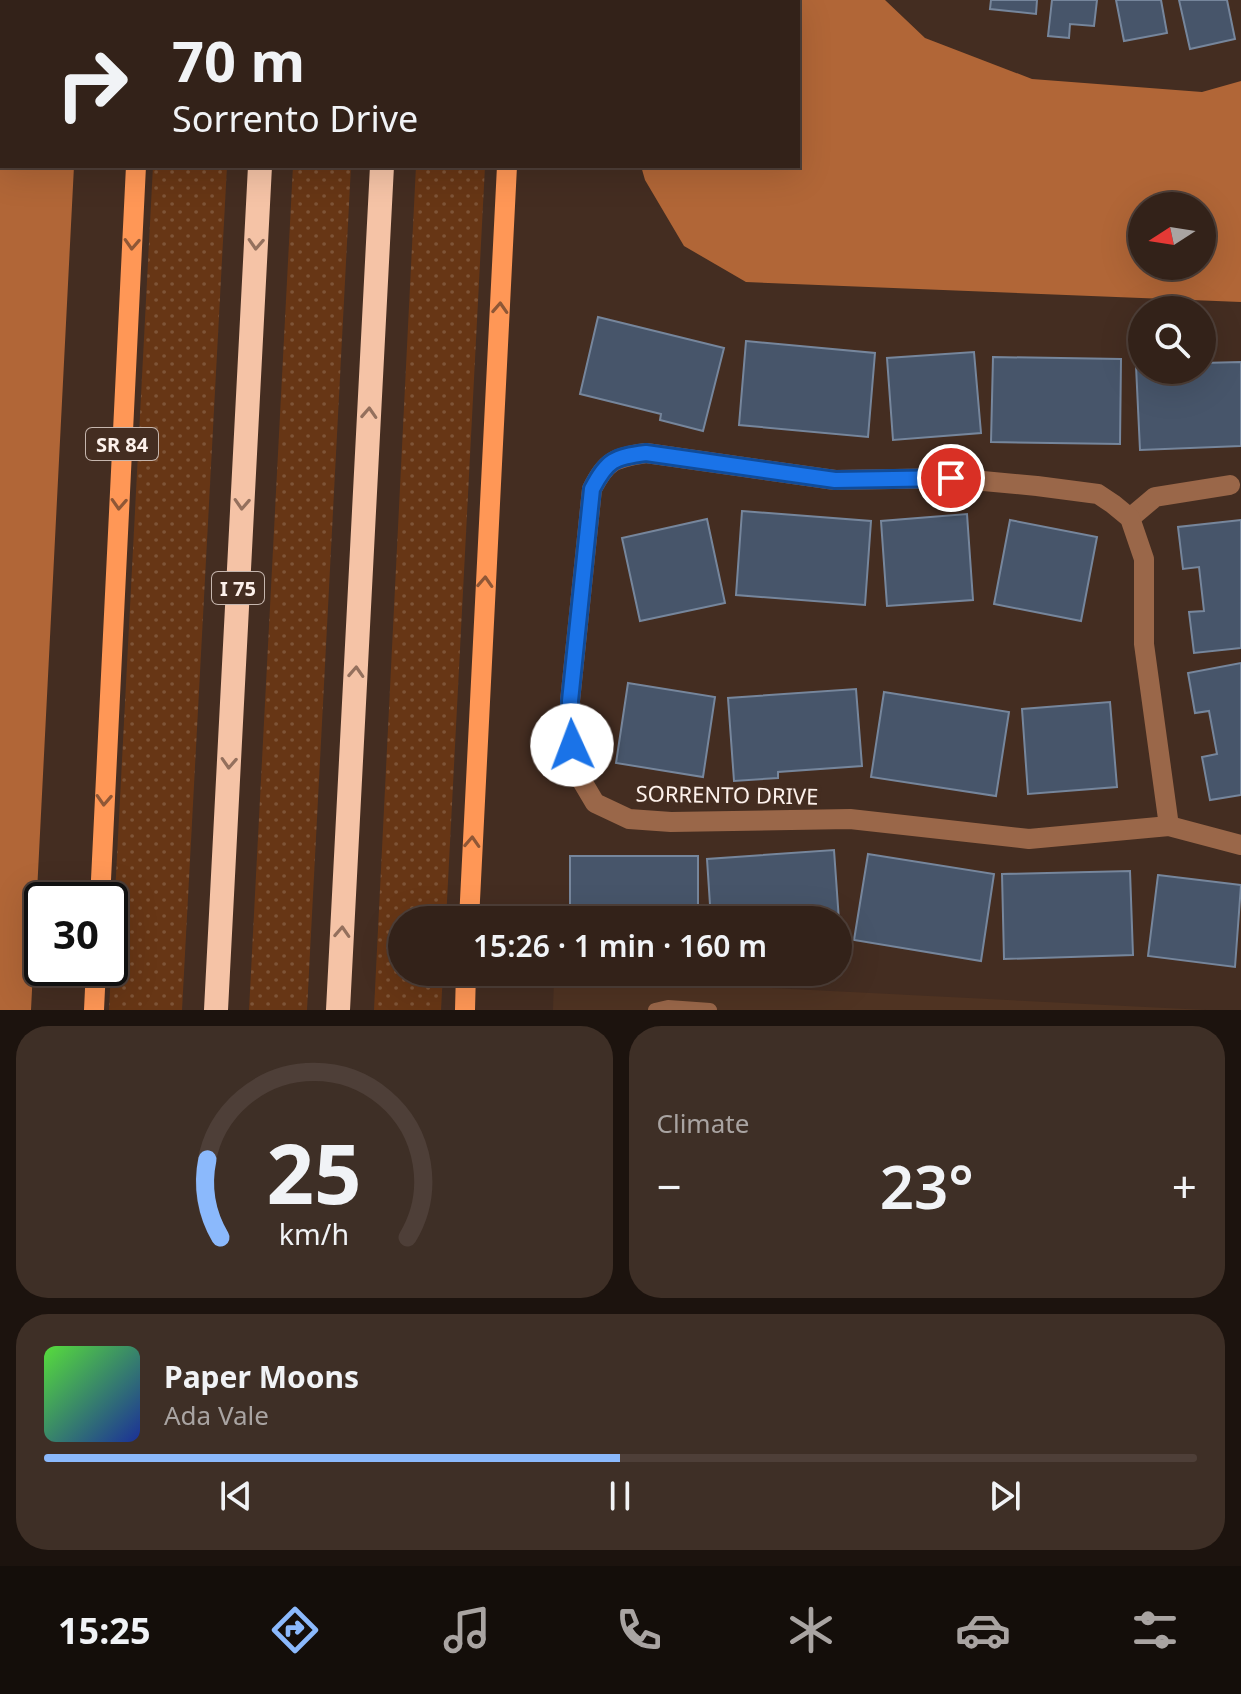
<!DOCTYPE html>
<html lang="en">
<head>
<meta charset="utf-8">
<style>
	:root { --surface:#332219; --page:#3e2f26; --text:#f1f3f6; --muted:#a9a4a2; --line:#4e3f38; --accent:#8bb9fc }
	body { margin:0; font-family:"Noto Sans",sans-serif; background:var(--page); color:var(--text); height:100vh; display:flex; flex-direction:column; font-size:30px; white-space:nowrap }
	* { box-sizing:border-box; margin:0 }
	p { font-size:26px; color:var(--muted) }
	.icon { flex:none; width:44px; height:44px; fill:none; stroke:currentColor; stroke-width:2; stroke-linecap:round; stroke-linejoin:round }
	.map { position:relative; height:1010px; overflow:hidden }
	.sheet { display:flex; flex-direction:column; gap:16px; padding:16px; background:#1c130e; flex:1 }
	.sheet>* { flex:none }
	.hud { position:absolute; left:0px; top:0px; width:800px; height:168px; box-shadow:0 8px 32px #0002,0 0 0 2px var(--line); background:#332219; color:var(--text); overflow:hidden }
	.needle { width:52px; rotate:258deg }
	.buttons { position:absolute; left:1128px; top:192px; display:grid; gap:16px }
	.buttons a { display:grid; place-items:center; width:88px; height:88px; border-radius:50%; background:var(--surface); box-shadow:0 8px 32px #0002,0 0 0 2px var(--line); font-size:40px }
	.speed { position:absolute; left:24px; top:882px; display:flex; gap:16px; font-size:40px; font-weight:700; text-align:center }
	.speed>* { display:grid; place-content:center; width:104px; height:104px; border-radius:50%; background:var(--surface); box-shadow:0 8px 32px #0002,0 0 0 2px var(--line); line-height:1 }
	.speed .limit { border:4px solid #111; border-radius:12px; background:#fff; color:#111 }
	.pin { position:absolute; display:grid; place-items:center; width:68px; height:68px; color:#fff; margin:-34px; border:4px solid #fff; border-radius:50%; box-shadow:0 2px 8px #0007 }
	.me { position:absolute; width:88px; margin:-44px; rotate:358deg; stroke-linejoin:round; filter:drop-shadow(0 0 6px #0008) }
	.turn { display:flex; align-items:center; gap:28px; height:168px; padding:0 40px; font-size:36px }
	.turn .icon { width:104px; height:104px; stroke-width:2.5 }
	.turn b { display:block; font-size:56px; line-height:68px }
	.big { font-size:60px; font-weight:600; line-height:1.1 }
	.sheet .widget { flex:1; display:flex; flex-direction:column; justify-content:center; gap:12px; min-width:0; padding:0 28px; border-radius:32px; background:var(--page) }
	.sheet .dial { align-items:center; gap:0 }
	.dial svg { height:208px; overflow:visible; fill:none; stroke:var(--line); stroke-width:7; stroke-linecap:round; text-anchor:middle }
	.dial text { fill:var(--text); stroke:none }
	.song { display:flex; align-items:center; gap:24px }
	.cover { width:96px; height:96px; border-radius:12px; background:linear-gradient(135deg,hsl(110 70% 55%),hsl(230 70% 35%)) }
	.played { height:8px; border-radius:4px; background:linear-gradient(90deg,var(--accent) 50%,var(--line) 50%) }
	.keys { display:flex; justify-content:space-around; direction:ltr }
	.heat { display:flex; justify-content:space-between; align-items:center; font-size:44px; direction:ltr }
	.sheet .tiles { flex:1; display:grid; gap:16px; grid-template-columns:1fr 1fr }
	.widget:last-child { grid-column:span 2 }
	.trip { position:absolute; left:388px; top:906px; width:464px; height:80px; border-radius:40px; background:var(--surface); box-shadow:0 8px 32px #0002,0 0 0 2px var(--line); font-weight:600; line-height:80px; text-align:center }
	.tab-bar { display:flex; height:128px; justify-content:space-around; align-items:center; background:#140e0a; color:var(--muted) }
	.tab-bar .icon { width:56px; height:56px }
	.tab-bar .selected { color:var(--accent) }
	.tab-bar b { font-size:36px; color:var(--text) }
	.map>svg:first-child { display:block }
	.built { fill:#4f3322 }
	.grass { fill:url(#grass-dots) }
	.water { fill:#b16637; fill-rule:evenodd }
	.building { fill:#47556a; stroke:#76869c; stroke-width:2 }
	.lines { fill:none; stroke-linecap:round; stroke-linejoin:round }
	.service { stroke:#9a6749; stroke-width:14 }
	.minor { stroke:#9a6749; stroke-width:20 }
	.primary { stroke:#ff9756; stroke-width:20 }
	.motorway { stroke:#f5c3a6; stroke-width:24 }
	.oneway { stroke:#8f5736 }
	.oneway2 { stroke:#94705d }
	.route-casing { stroke:#114b97; stroke-width:20 }
	.route { stroke:#1a73e8; stroke-width:14 }
	.labels { text-anchor:middle; dominant-baseline:central; stroke-width:8; stroke-linejoin:round; paint-order:stroke }
	.shield { fill:#442d21; stroke:#c6b6ae; stroke-width:2 }
	.shield-label { font-size:20px; font-weight:bold; fill:#fdf1eb }
	.street-label { font-size:22px; fill:#fdf1eb; stroke:#442d21 }
</style>
</head>
<body>
<div class="map">
<svg width="1241" height="1010" viewBox="0 0 1241 1010">
	<defs>
		<pattern id="grass-dots" width="8" height="8" patternUnits="userSpaceOnUse" patternTransform="scale(2)"><rect width="8" height="8" fill="#673615"/><path d="M2 2h.1M6 6h.1" fill="none" stroke="#7e5437" stroke-width="1.8" stroke-linecap="round"/></pattern>
	</defs>
	<rect width="100%" height="100%" fill="#442d21"/>
	<path class="built" d="M 554,977 L 1206,1010 L 553,1010 Z"/>
	<g class="grass">
		<path d="M 153,166 L 227,166 L 182,1010 L 109,1010 Z"/>
		<path d="M 293,166 L 351,166 L 307,1010 L 249,1010 Z"/>
		<path d="M 416,166 L 485,166 L 446,920 L 402,920 L 402,972 L 443,972 L 441,1010 L 374,1010 Z"/>
	</g>
	<g class="water">
		<path d="M 0,0 L 82,0 L 2,2 L 2,166 L 74,166 L 31,1010 L 0,1010 Z"/>
		<path d="M 632,0 L 885,0 L 925,38 L 1032,79 L 1202,92 L 1241,81 L 1241,302 L 746,282 L 684,246 L 645,180 L 641,166 L 798,166 L 798,2 ZM 1142,206 L 1202,206 L 1202,266 L 1142,266 Z"/>
	</g>
	<g class="building">
		<path d="M 991,0 L 1037,0 L 1036,14 L 990,9 Z"/>
		<path d="M 1052,0 L 1097,0 L 1094,26 L 1070,24 L 1069,38 L 1048,36 Z"/>
		<path d="M 1116,0 L 1161,0 L 1167,33 L 1124,41 Z"/>
		<path d="M 1179,0 L 1227,0 L 1235,39 L 1190,49 Z"/>
		<path d="M 598,317 L 724,348 L 703,431 L 660,420 L 661,414 L 580,394 Z"/>
		<path d="M 746,341 L 875,353 L 868,437 L 739,425 Z"/>
		<path d="M 974,352 L 981,433 L 893,440 L 887,358 Z"/>
		<path d="M 993,357 L 1121,359 L 1120,444 L 991,442 Z"/>
		<path d="M 1241,362 L 1241,446 L 1140,450 L 1136,366 L 1142,366 L 1142,370 L 1202,370 L 1202,363 Z"/>
		<path d="M 742,511 L 871,521 L 865,605 L 736,595 Z"/>
		<path d="M 967,514 L 973,600 L 887,606 L 881,521 Z"/>
		<path d="M 707,519 L 725,603 L 640,621 L 622,538 Z"/>
		<path d="M 1010,520 L 1097,537 L 1081,621 L 994,604 Z"/>
		<path d="M 1241,520 L 1241,648 L 1194,653 L 1189,612 L 1204,611 L 1199,567 L 1183,569 L 1178,527 Z"/>
		<path d="M 1241,663 L 1241,795 L 1210,800 L 1202,757 L 1217,754 L 1209,711 L 1195,713 L 1188,673 Z"/>
		<path d="M 628,683 L 715,697 L 703,777 L 616,763 Z"/>
		<path d="M 856,689 L 862,766 L 778,772 L 778,778 L 734,781 L 728,698 Z"/>
		<path d="M 884,692 L 1009,712 L 996,796 L 871,777 Z"/>
		<path d="M 1110,702 L 1117,787 L 1028,794 L 1022,709 Z"/>
		<path d="M 834,850 L 840,935 L 838,920 L 711,920 L 707,859 Z"/>
		<path d="M 868,854 L 994,874 L 981,961 L 854,940 Z"/>
		<rect x="570" y="856" width="128" height="64"/>
		<path d="M 1130,871 L 1133,955 L 1004,959 L 1002,874 Z"/>
		<path d="M 1158,875 L 1241,885 L 1235,967 L 1148,956 Z"/>
	</g>
	<g class="lines">
		<path class="service" d="M 655,1010 L 668,1007 L 710,1010"/>
		<g class="minor">
			<path d="M 1130,518 L 1155,497 L 1230,485"/>
			<path d="M 1169,826 L 1144,644 L 1144,559 L 1130,518 L 1113,504 L 1098,494 L 1037,486 L 951,478 L 835,480 L 646,453 C 614,458 607,460 592,489 L 570,701 L 572,745 L 579,776 L 595,803 L 629,819 L 671,822 L 850,819 L 1029,839 L 1169,826 L 1241,845"/>
		</g>
		<g class="primary">
			<path d="M 145,2 L 145,0"/>
			<path d="M 516,2 L 516,0"/>
			<path d="M 100,900 L 136,166"/>
			<path d="M 469,920 L 507,166"/>
			<path d="M 94,1010 L 96,968"/>
			<path d="M 465,1010 L 466,972"/>
		</g>
		<g class="motorway">
			<path d="M 268,2 L 269,0"/>
			<path d="M 390,2 L 390,0"/>
			<path d="M 216,1010 L 260,166"/>
			<path d="M 338,1010 L 382,166"/>
		</g>
	</g>
	<defs><path id="oneway-chevron" d="M-2-3.5L2.5 0L-2 3.5" fill="none" stroke-width="1.6" stroke-linecap="round" stroke-linejoin="round" transform="scale(2)"/></defs>
	<g class="oneway">
		<use href="#oneway-chevron" transform="translate(132 244) rotate(93)"/>
		<use href="#oneway-chevron" transform="translate(500 308) rotate(-87)"/>
		<use href="#oneway-chevron" transform="translate(119 504) rotate(93)"/>
		<use href="#oneway-chevron" transform="translate(485 582) rotate(-87)"/>
		<use href="#oneway-chevron" transform="translate(104 800) rotate(93)"/>
		<use href="#oneway-chevron" transform="translate(472 842) rotate(-87)"/>
	</g>
	<g class="oneway2">
		<use href="#oneway-chevron" transform="translate(256 244) rotate(93)"/>
		<use href="#oneway-chevron" transform="translate(369 413) rotate(-87)"/>
		<use href="#oneway-chevron" transform="translate(242 504) rotate(93)"/>
		<use href="#oneway-chevron" transform="translate(356 672) rotate(-87)"/>
		<use href="#oneway-chevron" transform="translate(229 763) rotate(93)"/>
		<use href="#oneway-chevron" transform="translate(342 932) rotate(-87)"/>
	</g>
	<g class="lines">
		<g class="route-casing">
			<path id="route" d="M 572,745 L 570,701 L 592,489 C 607,460 614,457 646,453 L 835,480 L 951,478"/>
		</g>
		<use href="#route" class="route"/>
	</g>
	<g class="labels">
		<g class="shield">
			<rect x="86" y="428" width="72" height="32" rx="6"/>
			<rect x="212" y="572" width="52" height="32" rx="6"/>
		</g>
		<g class="shield-label">
			<text x="122" y="444">SR 84</text>
			<text x="238" y="588">I 75</text>
		</g>
		<g class="street-label">
			<text transform="translate(727 794) rotate(1)">SORRENTO DRIVE</text>
		</g>
	</g>
</svg>
<div class="buttons">
<a><svg class="needle" viewBox="-14 -14 28 28"><path d="M0-13l5 13h-10z" fill="#e53935"/><path d="M0 13l5-13h-10z" fill="#a9a4a2"/></svg></a>
<a><svg class="icon" aria-label="search" viewBox="0 0 24 24"><circle cx="10" cy="10" r="6"/><path d="M15 15l6 6"/></svg></a>
</div>
<div class="speed"><div class="limit">30</div></div>
<div class="pin" style="left:951px;top:478px;background:#d93025"><svg class="icon" aria-label="arrive" viewBox="0 0 24 24"><path d="M6 21V4h12l-3 4 3 4H6"/></svg></div>
<svg class="me" style="left:572px;top:745px" viewBox="-20 -20 40 40"><circle r="19" fill="#fff"/><path d="M0-13L10 11 0 6-10 11z" fill="#1a73e8"/></svg>
<div class="trip">15:26 · 1 min · 160 m</div>
<div class="hud">
<div class="turn"><svg class="icon" aria-label="right" viewBox="0 0 24 24"><path d="M7 20v-9h11M14 6l5 5-5 5"/></svg><div><b>70 m</b>Sorrento Drive</div></div>
</div>
</div>
<section class="sheet">
<div class="tiles">
<div class="widget dial"><svg viewBox="0 0 100 80">
<path d="M14 69A42 42 0 1 1 86 69"/>
<path d="M14 69A42 42 0 0 1 9 39" stroke="#8bb9fc"/>
<text x="50" y="56" font-size="32" font-weight="700">25</text>
<text x="50" y="72" font-size="11">km/h</text>
</svg></div>
<div class="widget"><p>Climate</p>
<div class="heat"><a>−</a><b class="big">23°</b><a>+</a></div>
</div>
<div class="widget">
<div class="song"><i class="cover"></i><div><b>Paper Moons</b><p>Ada Vale</p></div></div>
<div class="played"></div>
<div class="keys"><svg class="icon" aria-label="previous" viewBox="0 0 24 24"><path d="M18 5L8 12l10 7zM5 5v14"/></svg><svg class="icon" aria-label="pause" viewBox="0 0 24 24"><path d="M8 5v14M16 5v14"/></svg><svg class="icon" aria-label="next" viewBox="0 0 24 24"><path d="M6 5l10 7-10 7zM19 5v14"/></svg></div>
</div>
</div>
</section>
<nav class="tab-bar">
<b>15:25</b>
<svg class="icon selected" aria-label="directions" viewBox="0 0 24 24"><path d="M12 3l9 9-9 9-9-9zM9 14v-3h6M13 9l2 2-2 2"/></svg>
<svg class="icon" aria-label="music" viewBox="0 0 24 24"><path d="M9 18V5l10-2v13"/><circle cx="6" cy="18" r="3"/><circle cx="16" cy="16" r="3"/></svg>
<svg class="icon" aria-label="phone" viewBox="0 0 24 24"><path d="M5 4h4l2 5-3 2q2 4 5 5l2-3 5 2v4C11 20 4 13 5 4z"/></svg>
<svg class="icon" aria-label="climate" viewBox="0 0 24 24"><path d="M12 3v18M4 7l16 10M4 17L20 7"/></svg>
<svg class="icon" aria-label="car" viewBox="0 0 24 24"><path d="M5 17H2v-5l4-1 3-4h7l3 4 3 1v5h-3M9 17h6M6 11h13"/><circle cx="7" cy="17" r="2"/><circle cx="17" cy="17" r="2"/></svg>
<svg class="icon" aria-label="filters" viewBox="0 0 24 24"><path d="M4 7h16M4 17h16"/><circle cx="9" cy="7" r="2"/><circle cx="15" cy="17" r="2"/></svg>
</nav>
</body>
</html>
